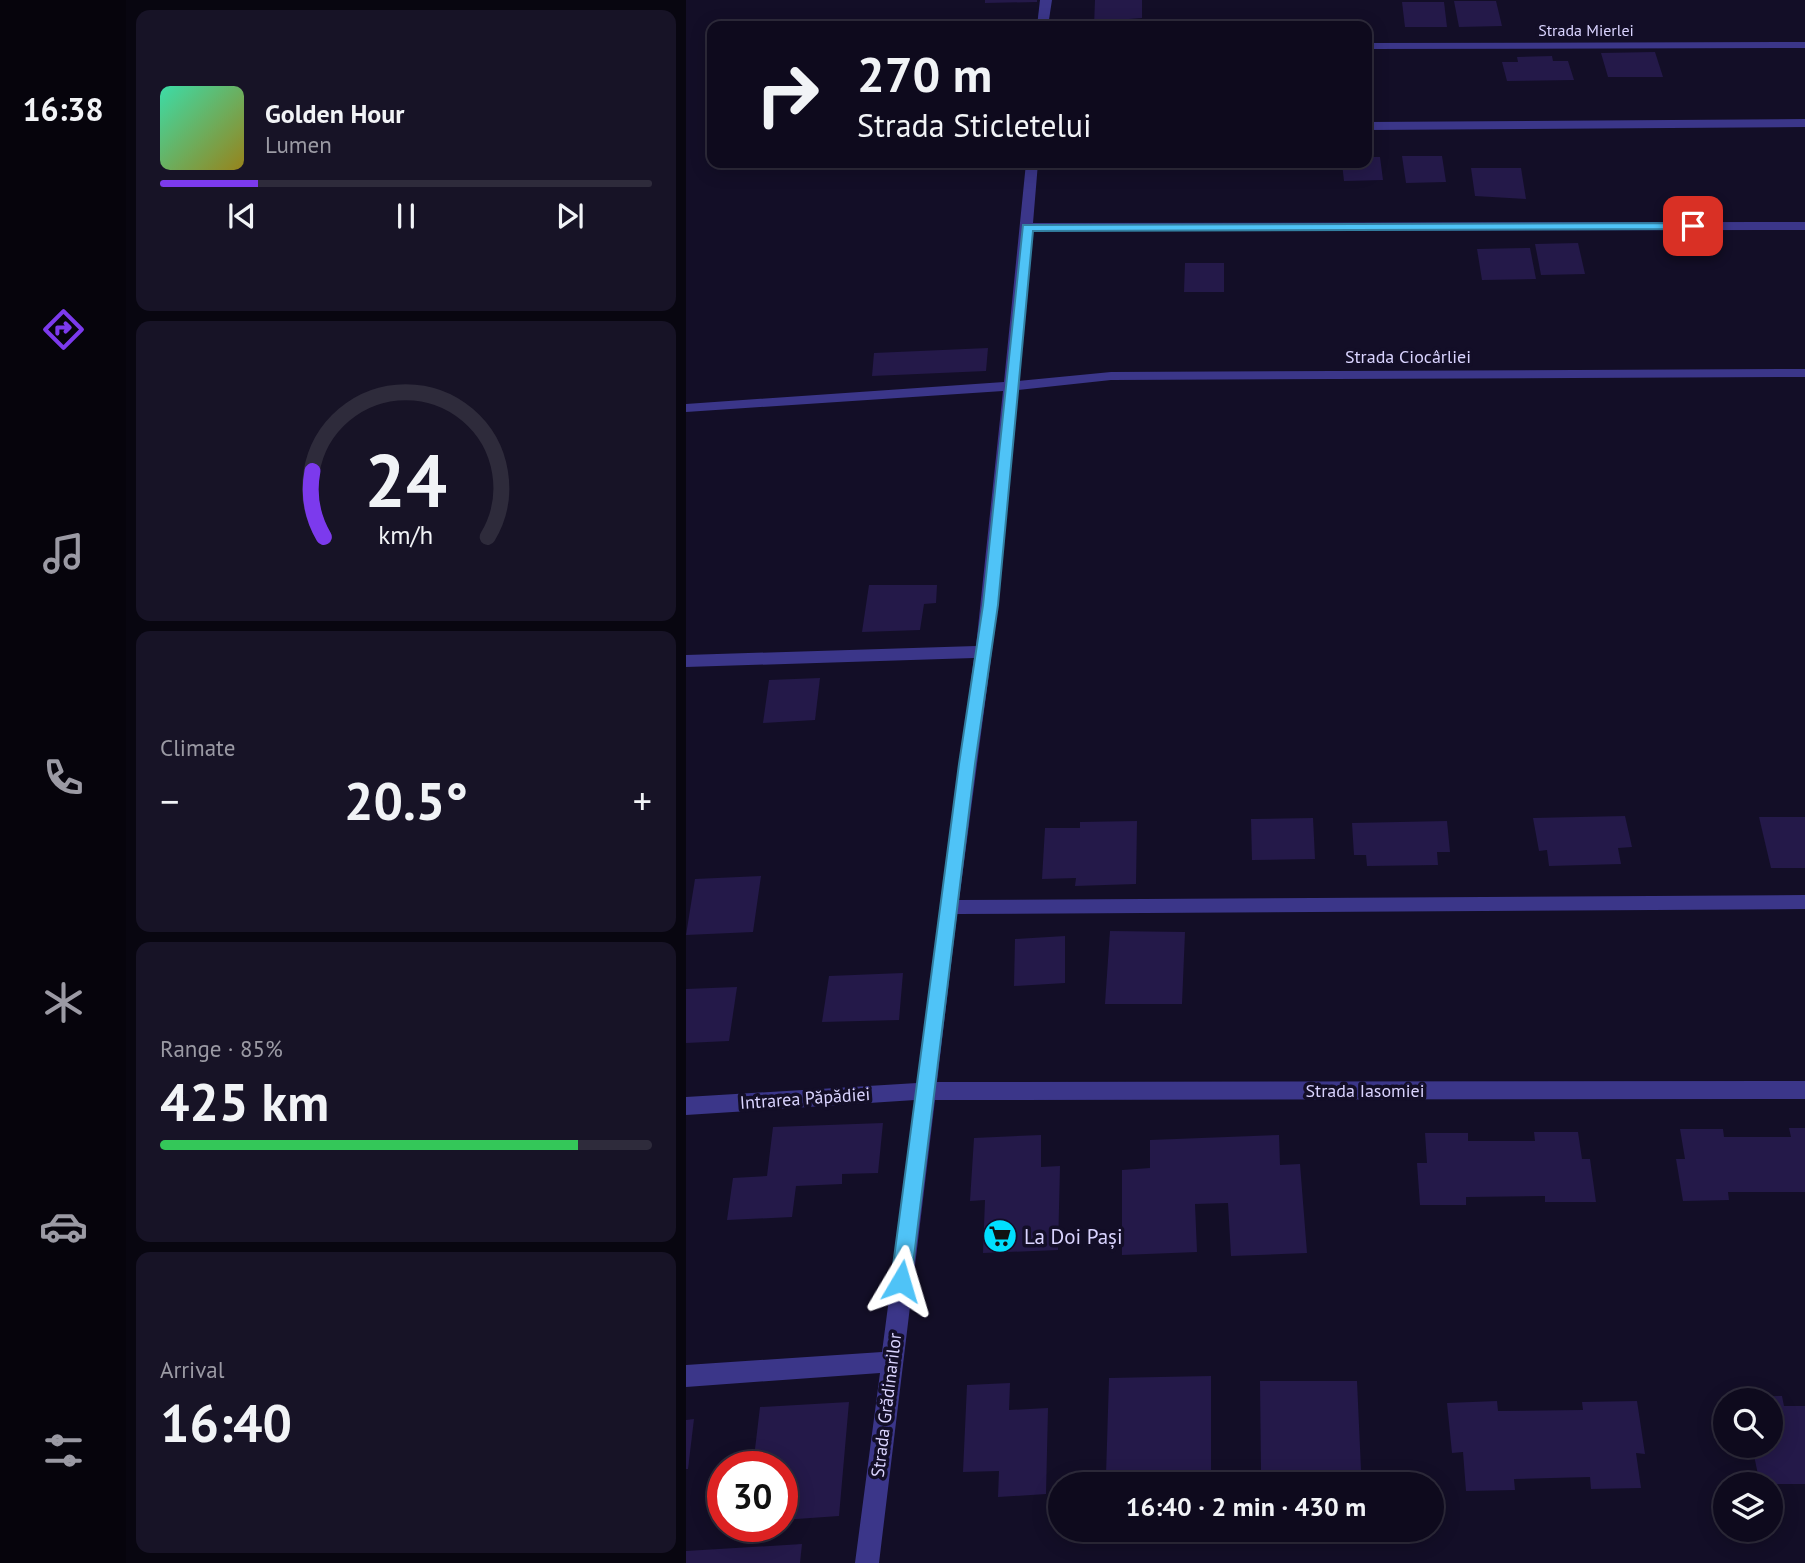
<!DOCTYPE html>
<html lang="en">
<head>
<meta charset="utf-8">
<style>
	:root { --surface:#0e0a1d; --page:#171326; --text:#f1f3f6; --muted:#9b9aa4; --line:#2e2b3b; --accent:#7c3aed }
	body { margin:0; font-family:"PT Sans",sans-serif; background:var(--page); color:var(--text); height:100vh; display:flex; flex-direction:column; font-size:26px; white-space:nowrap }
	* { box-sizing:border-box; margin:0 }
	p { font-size:23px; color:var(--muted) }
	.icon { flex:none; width:38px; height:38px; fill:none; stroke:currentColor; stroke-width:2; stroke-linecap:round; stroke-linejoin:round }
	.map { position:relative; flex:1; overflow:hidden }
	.panel { display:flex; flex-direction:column; gap:10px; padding:10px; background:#080610; width:560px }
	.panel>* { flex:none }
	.hud { position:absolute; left:21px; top:21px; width:665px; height:147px; border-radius:14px; box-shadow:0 4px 18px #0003,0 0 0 2px var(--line); background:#0e0a1d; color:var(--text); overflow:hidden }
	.fabs { position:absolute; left:1027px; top:1388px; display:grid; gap:14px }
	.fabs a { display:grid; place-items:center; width:70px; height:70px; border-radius:50%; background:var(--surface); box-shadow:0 4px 18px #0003,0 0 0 2px var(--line); font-size:35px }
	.speed { position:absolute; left:21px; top:1451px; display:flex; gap:14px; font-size:35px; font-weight:700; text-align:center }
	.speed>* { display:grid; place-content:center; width:91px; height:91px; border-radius:50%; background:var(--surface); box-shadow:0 4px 18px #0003,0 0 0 2px var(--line); line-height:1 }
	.speed .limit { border:10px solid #d22; background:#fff; color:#111 }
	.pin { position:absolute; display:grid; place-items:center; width:60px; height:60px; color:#fff; margin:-30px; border-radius:14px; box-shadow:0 4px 10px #0006 }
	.me { position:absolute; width:77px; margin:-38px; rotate:7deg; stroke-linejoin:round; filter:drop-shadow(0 0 5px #0008) }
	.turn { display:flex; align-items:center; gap:24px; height:147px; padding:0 35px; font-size:32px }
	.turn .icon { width:91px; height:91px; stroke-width:2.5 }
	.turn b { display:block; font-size:49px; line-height:60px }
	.big { font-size:52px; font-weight:700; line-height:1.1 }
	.panel .widget { flex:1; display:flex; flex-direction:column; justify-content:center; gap:10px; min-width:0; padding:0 24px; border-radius:14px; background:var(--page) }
	.panel .dial { align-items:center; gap:0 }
	.dial svg { height:182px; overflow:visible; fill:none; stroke:var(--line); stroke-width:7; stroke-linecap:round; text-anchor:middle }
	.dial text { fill:var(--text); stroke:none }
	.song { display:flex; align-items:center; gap:21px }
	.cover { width:84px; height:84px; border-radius:10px; background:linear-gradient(135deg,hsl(160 70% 55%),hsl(50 70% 35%)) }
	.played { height:7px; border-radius:4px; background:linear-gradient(90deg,var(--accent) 20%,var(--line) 20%) }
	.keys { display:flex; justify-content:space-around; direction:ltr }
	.heat { display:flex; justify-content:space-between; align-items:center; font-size:38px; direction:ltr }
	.charge { height:10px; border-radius:5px; background:linear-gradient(90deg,#34c759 85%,var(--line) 0) }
	.trip { position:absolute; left:362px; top:1472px; width:396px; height:70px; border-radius:35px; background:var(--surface); box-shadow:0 4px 18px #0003,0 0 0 2px var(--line); font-weight:700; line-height:70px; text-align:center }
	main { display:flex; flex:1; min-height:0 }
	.tab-bar { display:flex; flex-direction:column; width:126px; justify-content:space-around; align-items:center; background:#06040c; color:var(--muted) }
	.tab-bar .icon { width:49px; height:49px }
	.tab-bar .on { color:var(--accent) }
	.tab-bar b { font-size:32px; color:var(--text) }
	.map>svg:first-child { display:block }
	.building { fill:#241949 }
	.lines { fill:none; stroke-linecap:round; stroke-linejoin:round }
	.street { fill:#3b3689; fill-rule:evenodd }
	.route { fill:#4fc3f7; stroke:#337fa1; stroke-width:2 }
	.labels { text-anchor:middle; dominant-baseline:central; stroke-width:7; stroke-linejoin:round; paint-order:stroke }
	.far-street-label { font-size:16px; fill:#dad4ff; stroke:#130e27 }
	.street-label { font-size:18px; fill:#dad4ff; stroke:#130e27 }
	.near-poi-label { font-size:21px; fill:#dad4ff; stroke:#130e27; text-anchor:start }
</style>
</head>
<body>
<main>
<nav class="tab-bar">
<b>16:38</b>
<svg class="icon on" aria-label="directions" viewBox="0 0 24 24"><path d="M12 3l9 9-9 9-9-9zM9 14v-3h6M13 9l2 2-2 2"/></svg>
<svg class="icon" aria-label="music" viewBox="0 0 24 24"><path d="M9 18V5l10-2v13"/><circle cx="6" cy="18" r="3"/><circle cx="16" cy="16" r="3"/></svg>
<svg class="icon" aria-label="phone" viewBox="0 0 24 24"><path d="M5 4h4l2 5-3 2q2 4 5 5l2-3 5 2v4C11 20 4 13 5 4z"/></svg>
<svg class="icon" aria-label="climate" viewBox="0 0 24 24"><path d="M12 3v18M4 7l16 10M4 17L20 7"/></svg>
<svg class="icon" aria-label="car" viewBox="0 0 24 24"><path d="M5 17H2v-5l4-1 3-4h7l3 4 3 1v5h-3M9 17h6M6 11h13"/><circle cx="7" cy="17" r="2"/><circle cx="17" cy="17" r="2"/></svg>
<svg class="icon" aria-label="filters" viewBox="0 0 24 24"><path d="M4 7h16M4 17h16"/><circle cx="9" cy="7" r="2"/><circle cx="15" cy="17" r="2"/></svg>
</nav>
<section class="panel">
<div class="widget">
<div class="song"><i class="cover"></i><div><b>Golden Hour</b><p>Lumen</p></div></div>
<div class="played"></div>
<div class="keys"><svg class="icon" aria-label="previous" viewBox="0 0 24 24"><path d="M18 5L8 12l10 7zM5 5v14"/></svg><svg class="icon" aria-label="pause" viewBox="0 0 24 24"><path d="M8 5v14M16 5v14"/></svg><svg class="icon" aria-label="next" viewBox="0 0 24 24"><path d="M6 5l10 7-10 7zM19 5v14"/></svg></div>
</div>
<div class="widget dial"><svg viewBox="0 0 100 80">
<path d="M14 69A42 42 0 1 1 86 69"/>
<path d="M14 69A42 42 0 0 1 9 40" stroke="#7c3aed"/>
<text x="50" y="56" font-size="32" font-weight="700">24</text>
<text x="50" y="72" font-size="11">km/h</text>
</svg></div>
<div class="widget"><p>Climate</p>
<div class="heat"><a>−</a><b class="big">20.5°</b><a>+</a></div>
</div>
<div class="widget"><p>Range · 85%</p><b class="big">425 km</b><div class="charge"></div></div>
<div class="widget"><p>Arrival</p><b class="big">16:40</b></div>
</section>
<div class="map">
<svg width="1119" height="1563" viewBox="0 0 1119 1563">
	<rect width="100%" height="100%" fill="#130e27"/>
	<g class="building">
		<path d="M 299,0 L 351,0 L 351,2 L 299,3 Z"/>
		<path d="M 409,0 L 456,0 L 456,18 L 443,19 L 443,26 L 408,26 Z"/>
		<path d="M 768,1 L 810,1 L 816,26 L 773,27 Z"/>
		<path d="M 716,2 L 758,2 L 761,27 L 719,27 Z"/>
		<path d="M 969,52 L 977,77 L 922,77 L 915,53 Z"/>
		<path d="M 866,56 L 867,61 L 882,61 L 888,80 L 821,81 L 816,62 L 832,62 L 831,57 Z"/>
		<path d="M 716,156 L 756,156 L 760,182 L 720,183 Z"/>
		<path d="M 681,157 L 694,157 L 697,180 L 658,181 L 656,163 L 681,163 Z"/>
		<path d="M 785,168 L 835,168 L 840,199 L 789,196 Z"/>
		<path d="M 892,243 L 899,274 L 855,275 L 849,244 Z"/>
		<path d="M 844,248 L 850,279 L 796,280 L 791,249 Z"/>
		<path d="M 499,263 L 538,263 L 538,292 L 498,292 Z"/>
		<path d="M 302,348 L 300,371 L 186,376 L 188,353 Z"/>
		<path d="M 183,585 L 251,585 L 250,603 L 238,604 L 234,630 L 176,632 Z"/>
		<path d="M 134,678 L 129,720 L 77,723 L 83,680 Z"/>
		<path d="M 939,816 L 946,847 L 932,848 L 935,864 L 863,866 L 861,850 L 853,851 L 847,818 Z"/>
		<path d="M 1073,817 L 1119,817 L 1119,868 L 1085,868 Z"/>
		<path d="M 627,818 L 629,859 L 566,860 L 565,819 Z"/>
		<path d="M 451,821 L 450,884 L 389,886 L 390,878 L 356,879 L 359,828 L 394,828 L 394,822 Z"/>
		<path d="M 761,821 L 764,852 L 751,852 L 752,865 L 681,866 L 680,855 L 668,855 L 666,823 Z"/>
		<path d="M 75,876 L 67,932 L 0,935 L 9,879 Z"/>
		<path d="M 424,931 L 499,932 L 496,1004 L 419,1004 Z"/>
		<path d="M 379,936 L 379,983 L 328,986 L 329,939 Z"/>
		<path d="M 217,973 L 213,1020 L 136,1022 L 143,976 Z"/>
		<path d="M 51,987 L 43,1041 L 0,1043 L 0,989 Z"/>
		<path d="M 197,1123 L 192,1173 L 156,1174 L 156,1184 L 110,1186 L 106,1217 L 41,1220 L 47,1178 L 81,1176 L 87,1127 Z"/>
		<path d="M 1103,1128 L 1119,1128 L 1119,1192 L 1042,1192 L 1043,1200 L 997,1201 L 990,1159 L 999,1159 L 994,1129 L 1037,1129 L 1038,1137 L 1105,1137 Z"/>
		<path d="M 848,1132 L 892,1132 L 896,1159 L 904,1159 L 910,1202 L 859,1202 L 859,1196 L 780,1197 L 780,1205 L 734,1205 L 731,1163 L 741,1163 L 739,1133 L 782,1133 L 782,1141 L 849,1141 Z"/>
		<path d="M 355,1135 L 355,1167 L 374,1166 L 372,1250 L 297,1253 L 299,1200 L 284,1201 L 288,1138 Z"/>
		<path d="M 593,1135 L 594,1165 L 614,1164 L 621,1253 L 545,1256 L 542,1203 L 509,1204 L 511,1252 L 436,1255 L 436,1170 L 464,1168 L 464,1140 Z"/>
		<path d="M 525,1376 L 525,1474 L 420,1476 L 423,1378 Z"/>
		<path d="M 574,1381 L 671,1381 L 675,1470 L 575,1471 Z"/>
		<path d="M 324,1383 L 323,1410 L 362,1408 L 360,1494 L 312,1497 L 313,1471 L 277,1472 L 281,1385 Z"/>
		<path d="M 1096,1396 L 1098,1406 L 1119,1406 L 1119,1484 L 1074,1484 L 1066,1446 L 1085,1446 L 1085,1400 L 1047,1400 L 1046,1397 Z"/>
		<path d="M 811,1401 L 812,1411 L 897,1410 L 896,1402 L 951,1401 L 959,1454 L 950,1453 L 955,1488 L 905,1489 L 904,1477 L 828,1479 L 829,1490 L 780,1491 L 777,1452 L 766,1453 L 761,1403 Z"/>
		<path d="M 163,1402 L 153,1516 L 96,1520 L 96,1466 L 67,1466 L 74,1407 Z"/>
		<path d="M 8,1419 L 2,1469 L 0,1469 L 0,1420 Z"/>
		<path d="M 116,1544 L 114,1563 L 0,1563 L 0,1551 Z"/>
	</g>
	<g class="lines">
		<g class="street">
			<path d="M 354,0 L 366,0 L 362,26 L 351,26 Z"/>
			<path d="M 1119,42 L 1119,48 L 681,49 L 681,43 Z"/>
			<path d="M 1119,119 L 1119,127 L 681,130 L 681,122 Z"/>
			<path d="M 340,163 L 352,163 L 347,223 L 1119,222 L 1119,230 L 346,231 L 332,381 L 425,372 L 1119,369 L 1119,377 L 425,380 L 332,390 L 312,605 L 273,900 L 1119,895 L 1119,909 L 271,914 L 251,1082 L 1119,1081 L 1119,1099 L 249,1100 L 193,1563 L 169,1563 L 194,1373 L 0,1387 L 0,1365 L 196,1352 L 229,1100 L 0,1115 L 0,1097 L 231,1083 L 288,658 L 0,667 L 0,655 L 290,646 L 317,391 L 0,412 L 0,404 L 318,382 Z"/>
		</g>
	</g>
	<path class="route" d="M 1007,223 L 1012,224 L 1012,229 L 347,231 L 312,605 L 289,764 L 225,1281 L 222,1287 L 215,1290 L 208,1287 L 205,1281 L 273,764 L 297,605 L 337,225 Z"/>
	<defs>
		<g id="supermarket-disc" transform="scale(1.75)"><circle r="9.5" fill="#00dfff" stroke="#130e27"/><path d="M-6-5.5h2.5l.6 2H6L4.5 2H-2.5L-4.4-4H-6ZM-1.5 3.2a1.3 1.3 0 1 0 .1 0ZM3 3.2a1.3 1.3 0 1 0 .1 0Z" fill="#111"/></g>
	</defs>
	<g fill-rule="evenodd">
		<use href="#supermarket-disc" x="314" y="1236"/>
	</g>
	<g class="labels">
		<g class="far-street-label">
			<text x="900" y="30">Strada Mierlei</text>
		</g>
		<g class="street-label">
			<text x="722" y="356">Strada Ciocârliei</text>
			<text x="679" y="1090">Strada Iasomiei</text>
			<text transform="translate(119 1098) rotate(-4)">Intrarea Păpădiei</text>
			<text transform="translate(200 1405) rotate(-83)">Strada Grădinarilor</text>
		</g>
		<g class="near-poi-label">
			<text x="338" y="1236">La Doi Pași</text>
		</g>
	</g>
</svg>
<div class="fabs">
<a><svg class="icon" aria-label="search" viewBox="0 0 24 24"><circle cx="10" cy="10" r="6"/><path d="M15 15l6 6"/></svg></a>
<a><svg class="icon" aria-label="layers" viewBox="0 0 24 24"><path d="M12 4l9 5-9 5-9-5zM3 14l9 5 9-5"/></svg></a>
</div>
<div class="speed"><div class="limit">30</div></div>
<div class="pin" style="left:1007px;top:226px;background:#d93025"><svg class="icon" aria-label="arrive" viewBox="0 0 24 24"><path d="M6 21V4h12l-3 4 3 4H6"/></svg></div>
<svg class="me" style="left:215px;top:1281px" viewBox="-20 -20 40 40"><path d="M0-17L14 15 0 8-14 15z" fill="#4fc3f7" stroke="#fff" stroke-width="4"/></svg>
<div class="trip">16:40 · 2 min · 430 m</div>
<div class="hud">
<div class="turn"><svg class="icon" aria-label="right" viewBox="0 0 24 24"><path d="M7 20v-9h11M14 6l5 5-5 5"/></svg><div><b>270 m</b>Strada Sticletelui</div></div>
</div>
</div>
</main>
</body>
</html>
